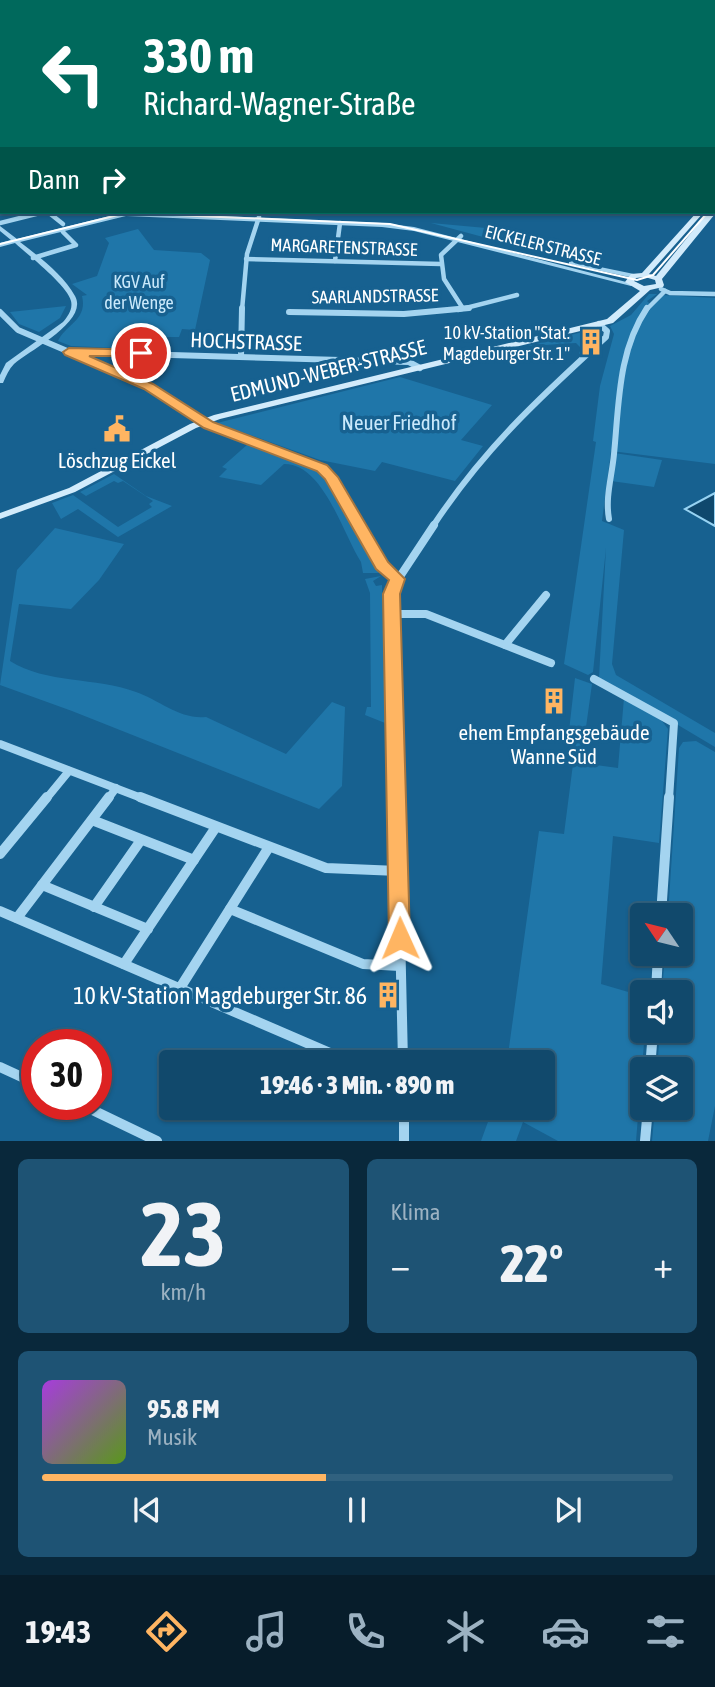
<!DOCTYPE html>
<html lang="de">
<head>
<meta charset="utf-8">
<style>
	:root { --surface:#11496c; --page:#1e5374; --text:#f1f3f6; --muted:#9cb2c2; --line:#30617f; --accent:#ffb562 }
	body { margin:0; font-family:"Asap Condensed",sans-serif; background:var(--page); color:var(--text); height:100vh; display:flex; flex-direction:column; font-size:26px; white-space:nowrap }
	* { box-sizing:border-box; margin:0 }
	p { font-size:23px; color:var(--muted) }
	.icon { flex:none; width:38px; height:38px; fill:none; stroke:currentColor; stroke-width:2; stroke-linecap:round; stroke-linejoin:round }
	.map { position:relative; height:1141px; overflow:hidden }
	.panel { display:flex; flex-direction:column; gap:18px; padding:18px; background:#09283b; flex:1 }
	.panel>* { flex:none }
	.top-card { position:absolute; left:0px; top:0px; width:716px; height:214px; box-shadow:0 2px 5px #0004,0 0 0 2px var(--line); background:#00695c; color:#fff; overflow:hidden }
	.needle { width:46px; rotate:305deg }
	.controls { position:absolute; left:630px; top:903px; display:grid; gap:14px }
	.controls a { display:grid; place-items:center; width:63px; height:63px; border-radius:7px; background:var(--surface); box-shadow:0 2px 5px #0004,0 0 0 2px var(--line); font-size:35px }
	.speed { position:absolute; left:21px; top:1029px; display:flex; gap:14px; font-size:35px; font-weight:700; text-align:center }
	.speed>* { display:grid; place-content:center; width:91px; height:91px; border-radius:50%; background:var(--surface); box-shadow:0 2px 5px #0004,0 0 0 2px var(--line); line-height:1 }
	.speed .limit { border:10px solid #d22; background:#fff; color:#111 }
	.pin { position:absolute; display:grid; place-items:center; width:60px; height:60px; color:#fff; margin:-30px; border:4px solid #fff; border-radius:50%; box-shadow:0 2px 7px #0007 }
	.me { position:absolute; width:77px; margin:-38px; rotate:359deg; stroke-linejoin:round; filter:drop-shadow(0 0 5px #0008) }
	.turn { display:flex; align-items:center; gap:24px; height:147px; padding:0 28px; font-size:32px }
	.turn .icon { width:91px; height:91px; stroke-width:2.5 }
	.turn b { display:block; font-size:49px; line-height:60px }
	.then { display:flex; align-items:center; height:66px; padding:0 28px; background:#0003; gap:14px; font-size:26px }
	.big { font-size:52px; font-weight:800; line-height:1.1 }
	.panel .tile { flex:1; display:flex; flex-direction:column; justify-content:center; gap:10px; min-width:0; padding:0 24px; border-radius:10px; background:var(--page) }
	.panel .dial { align-items:center; gap:0 }
	.dial b { font-size:91px; line-height:1 }
	.song { display:flex; align-items:center; gap:21px }
	.cover { width:84px; height:84px; border-radius:10px; background:linear-gradient(135deg,hsl(280 70% 55%),hsl(90 70% 35%)) }
	.played { height:7px; border-radius:4px; background:linear-gradient(90deg,var(--accent) 45%,var(--line) 45%) }
	.keys { display:flex; justify-content:space-around; direction:ltr }
	.heat { display:flex; justify-content:space-between; align-items:center; font-size:38px; direction:ltr }
	.panel .tiles { flex:1; display:grid; gap:18px; grid-template-columns:1fr 1fr }
	.tile:last-child { grid-column:span 2 }
	.trip { position:absolute; left:159px; top:1050px; width:396px; height:70px; border-radius:7px; background:var(--surface); box-shadow:0 2px 5px #0004,0 0 0 2px var(--line); font-weight:800; line-height:70px; text-align:center }
	.dock { display:flex; height:112px; justify-content:space-around; align-items:center; background:#071d2b; color:var(--muted) }
	.dock .icon { width:49px; height:49px }
	.dock .on { color:var(--accent) }
	.dock b { font-size:32px; color:var(--text) }
	.map>svg:first-child { display:block }
	.green { fill:#1f76a9 }
	.water { fill:#0f486d; stroke:#96d2f2; stroke-width:2 }
	.lines { fill:none; stroke-linecap:round; stroke-linejoin:round }
	.stream { stroke:#96d2f2; stroke-width:2 }
	.minor-far4 { stroke:#a4d4f0; stroke-width:3.5 }
	.minor-far3 { stroke:#a4d4f0; stroke-width:4.5 }
	.minor-far2 { stroke:#a4d4f0; stroke-width:6 }
	.minor-far1 { stroke:#a4d4f0; stroke-width:8 }
	.minor { stroke:#a4d4f0; stroke-width:10 }
	.tertiary { fill:#a4d4f0; fill-rule:evenodd }
	.secondary { fill:#d2ebfb; fill-rule:evenodd }
	.primary { fill:#ecf7ff; fill-rule:evenodd }
	.tram { stroke:#fff; stroke-width:2 }
	.route { fill:#ffb562; stroke:#a67640; stroke-width:2 }
	.labels { text-anchor:middle; dominant-baseline:central; stroke-width:7; stroke-linejoin:round; paint-order:stroke }
	.far-street-label { font-size:18px; fill:#fff; stroke:#176190 }
	.far-park-label { font-size:18px; fill:#cae9fb; stroke:#176190 }
	.far-poi-label { font-size:18px; fill:#fff; stroke:#176190; text-anchor:end }
	.street-label { font-size:21px; fill:#fff; stroke:#176190 }
	.park-label { font-size:21px; fill:#cae9fb; stroke:#176190 }
	.poi-label { font-size:21px; fill:#fff; stroke:#176190 }
	.near-poi-label { font-size:24px; fill:#fff; stroke:#176190; text-anchor:end }
</style>
</head>
<body>
<div class="map">
<svg width="715" height="1141" viewBox="0 0 715 1141">
	<rect width="100%" height="100%" fill="#176190"/>
	<g class="green">
		<path d="M 431,223 L 497,229 L 534,240 L 548,248 L 543,253 Z"/>
		<path d="M 138,229 L 154,250 L 201,253 L 210,260 L 195,330 L 182,329 L 179,337 L 144,337 L 140,349 L 71,346 L 58,341 C 65,325 88,320 82,296 L 87,295 L 72,284 L 97,276 L 109,243 L 105,238 Z"/>
		<path d="M 649,294 L 657,294 L 647,301 L 650,304 L 661,295 L 715,298 L 715,464 L 611,451 L 602,521 L 624,530 L 612,664 L 616,675 L 715,733 L 715,747 L 599,678 L 606,548 L 593,672 L 588,675 L 564,664 L 596,442 L 593,441 L 600,386 L 614,334 L 610,326 L 631,315 Z"/>
		<path d="M 66,306 L 60,318 L 39,332 L 19,324 L 10,312 Z"/>
		<path d="M 590,330 L 599,331 L 601,336 L 579,354 L 581,348 L 576,343 L 528,346 Z"/>
		<path d="M 400,377 L 492,405 L 461,440 L 483,446 L 455,481 L 382,462 L 375,471 L 320,460 L 217,423 Z"/>
		<path d="M 248,444 L 304,463 L 320,472 L 379,573 L 363,573 L 361,562 C 343,534 323,463 284,464 L 261,485 L 219,477 L 227,469 L 222,467 Z"/>
		<path d="M 614,453 L 662,460 L 654,487 L 611,481 Z"/>
		<path d="M 114,474 L 146,496 L 172,506 L 118,537 L 78,509 L 61,519 L 52,503 L 73,495 L 118,527 L 152,507 L 149,504 L 153,501 L 123,481 L 118,483 L 114,481 L 86,496 L 80,492 Z"/>
		<path d="M 55,528 L 124,544 L 99,580 L 71,609 L 19,604 L 10,661 C 46,684 96,677 136,692 C 159,700 181,720 206,717 L 286,754 L 332,702 L 345,707 L 342,786 L 319,809 L 72,711 L 0,685 L 17,570 Z"/>
		<path d="M 381,576 L 373,581 L 376,586 L 382,585 L 385,723 L 365,715 L 367,707 L 371,707 L 370,593 L 365,579 Z"/>
		<path d="M 575,678 L 592,684 L 581,763 L 618,768 L 624,698 L 662,721 L 668,729 L 659,843 L 613,836 L 601,984 L 642,996 L 645,1031 L 636,1141 L 558,1141 L 523,1122 L 516,1141 L 481,1141 L 493,1108 L 542,1108 L 542,1062 L 507,1062 L 539,831 L 564,834 L 577,733 L 569,731 Z"/>
		<path d="M 696,741 L 715,752 L 715,1106 L 708,1141 L 652,1141 L 655,1108 L 681,1108 L 681,1069 L 657,1069 L 660,1031 L 681,1031 L 681,992 L 662,992 L 665,954 L 681,954 L 681,915 L 668,915 L 679,748 L 683,742 Z"/>
	</g>
	<path class="water" d="M 715,493 L 715,526 L 685,509 Z"/>
	<g class="lines">
		<path class="stream" d="M 69,2 L 78,0"/>
		<g class="minor-far4">
			<path d="M 0,1 L 5,2"/>
			<path d="M 153,2 L 156,0"/>
		</g>
		<g class="minor-far3">
			<path d="M 48,212 L 63,224"/>
			<path d="M 0,223 L 44,212"/>
			<path d="M 461,236 L 441,255 L 444,279 L 462,307"/>
			<path d="M 33,258 L 76,245 L 63,232"/>
			<path d="M 246,259 L 441,264"/>
			<path d="M 335,261 L 340,223"/>
			<path d="M 661,289 L 670,293 L 715,294"/>
			<path d="M 242,310 L 247,254 L 259,217"/>
			<path d="M 458,310 L 517,295"/>
			<path d="M 646,310 L 665,291"/>
		</g>
		<g class="minor-far2">
			<path d="M 0,312 L 18,330 L 149,386 L 208,425 L 322,468 L 331,477 L 360,526"/>
			<path d="M 289,312 L 404,314 L 469,308"/>
			<path d="M 70,352 L 409,362 L 420,368"/>
			<path d="M 241,356 L 242,308"/>
			<path d="M 609,519 C 605,497 612,476 614,454 C 619,404 618,351 647,308"/>
			<path d="M 433,526 C 484,449 538,399 606,337 L 607,331 L 599,324"/>
		</g>
		<g class="minor-far1">
			<path d="M 359,525 L 382,565 L 397,579"/>
			<path d="M 392,614 L 426,614 L 551,663"/>
			<path d="M 505,645 L 546,595"/>
			<path d="M 594,679 L 674,723 L 669,799"/>
			<path d="M 0,744 L 144,799"/>
			<path d="M 46,799 L 69,771"/>
			<path d="M 108,799 L 116,788"/>
			<path d="M 397,799 L 393,587 L 434,525"/>
		</g>
		<g class="minor">
			<path d="M 140,797 L 326,868 L 398,871"/>
			<path d="M 397,797 L 403,1062"/>
			<path d="M 92,820 L 194,860"/>
			<path d="M 0,854 L 47,797"/>
			<path d="M 42,885 L 148,929"/>
			<path d="M 94,907 L 141,840"/>
			<path d="M 230,909 L 363,964 L 400,966"/>
			<path d="M 0,911 L 351,1062"/>
			<path d="M 661,915 L 669,797"/>
			<path d="M 17,918 L 109,797"/>
			<path d="M 124,964 L 216,827"/>
			<path d="M 180,988 L 269,847"/>
			<path d="M 656,992 L 658,954"/>
			<path d="M 0,1067 L 37,1084"/>
			<path d="M 650,1069 L 653,1031"/>
			<path d="M 80,1104 L 157,1141"/>
			<path d="M 404,1108 L 404,1141"/>
			<path d="M 645,1141 L 648,1108"/>
		</g>
		<g class="tertiary">
			<path d="M 659,0 L 664,0 L 662,2 L 656,2 Z"/>
			<path d="M 126,212 L 382,223 L 414,227 L 634,284 L 631,286 L 414,231 L 382,227 L 126,216 L 20,242 C 39,257 63,274 75,296 C 89,321 30,350 14,364 C 9,369 6,376 3,383 L 0,383 L 0,375 L 6,363 L 63,322 C 68,316 73,309 71,301 C 67,285 28,255 15,243 L 0,247 L 0,243 L 11,240 L 0,231 L 0,226 L 17,239 Z"/>
			<path d="M 571,261 L 634,274 L 637,276 L 634,278 L 569,264 L 569,262 Z"/>
		</g>
		<g class="secondary">
			<path d="M 714,196 L 715,196 L 714,201 Z"/>
			<path d="M 715,210 L 715,214 L 662,279 L 664,285 L 663,287 L 650,290 L 613,323 L 220,419 L 196,428 L 75,492 L 0,519 L 0,513 L 69,488 L 190,424 L 214,415 L 607,319 L 640,291 L 625,282 L 631,274 L 642,273 L 697,212 L 704,212 L 649,274 L 656,276 L 708,212 ZM 645,277 L 655,280 L 656,284 L 644,286 L 634,281 L 636,278 Z"/>
		</g>
		<g class="primary">
			<path d="M 236,0 L 245,0 L 233,2 Z"/>
			<rect x="714" y="132" width="1" height="4"/>
		</g>
		<path class="tram" d="M 0,244 L 126,213 L 390,224 L 637,280 L 653,275 L 708,212"/>
	</g>
	<path class="route" d="M 69,348 L 146,350 L 148,353 L 141,356 L 89,356 L 153,384 L 213,422 L 327,465 L 338,477 L 388,562 L 405,579 L 400,594 L 410,938 L 407,945 L 400,947 L 392,945 L 389,938 L 383,594 L 389,580 L 376,569 L 325,479 L 317,471 L 204,428 L 144,389 L 65,355 L 63,352 Z"/>
	<defs>
		<g id="building-bare" transform="scale(2.1)"><path d="M-4-6H4V6H1V3H-1V6H-4ZM-2.5-4.3h1.7v1.8h-1.7ZM.8-4.3h1.7v1.8H.8ZM-2.5-1h1.7V.8h-1.7ZM.8-1h1.7V.8H.8Z" fill="#ffb562" stroke="#176190" stroke-width="2.5" paint-order="stroke"/></g>
		<g id="civic-bare" transform="scale(2.1)"><path d="M-.6-6.5H3V-4.5H.6V-3L4-1V1h2V6H-6V1h2V-1L-.6-3ZM-1.2 2.5V6h2.4V2.5Z" fill="#ffb562" stroke="#176190" stroke-width="2.5" paint-order="stroke"/></g>
	</defs>
	<g fill-rule="evenodd">
		<use href="#building-bare" x="591" y="342"/>
		<use href="#civic-bare" x="117" y="429"/>
		<use href="#building-bare" x="554" y="701"/>
		<use href="#building-bare" x="388" y="995"/>
	</g>
	<g class="labels">
		<g class="far-street-label">
			<text transform="translate(543 245) rotate(14)">EICKELER STRASSE</text>
			<text transform="translate(344 247) rotate(2)">MARGARETENSTRASSE</text>
			<text transform="translate(375 296) rotate(-1)">SAARLANDSTRASSE</text>
		</g>
		<g class="far-park-label">
			<text x="139" y="281">KGV Auf<tspan x="139" dy="21">der Wenge</tspan></text>
		</g>
		<g class="far-poi-label">
			<text x="570" y="332">10 kV-Station "Stat.<tspan x="570" dy="21">Magdeburger Str. 1"</tspan></text>
		</g>
		<g class="street-label">
			<text transform="translate(246 341) rotate(2)">HOCHSTRASSE</text>
			<text transform="translate(328 370) rotate(-14)">EDMUND-WEBER-STRASSE</text>
		</g>
		<g class="park-label">
			<text x="399" y="422">Neuer Friedhof</text>
		</g>
		<g class="poi-label">
			<text x="117" y="460">Löschzug Eickel</text>
			<text x="554" y="732">ehem Empfangsgebäude<tspan x="554" dy="24">Wanne Süd</tspan></text>
		</g>
		<g class="near-poi-label">
			<text x="367" y="995">10 kV-Station Magdeburger Str. 86</text>
		</g>
	</g>
</svg>
<div class="controls">
<a><svg class="needle" viewBox="-14 -14 28 28"><path d="M0-13l5 13h-10z" fill="#e53935"/><path d="M0 13l5-13h-10z" fill="#9cb2c2"/></svg></a>
<a><svg class="icon" aria-label="sound" viewBox="0 0 24 24"><path d="M4 9h4l5-4v14l-5-4H4zM17 9q2 3 0 6"/></svg></a>
<a><svg class="icon" aria-label="layers" viewBox="0 0 24 24"><path d="M12 4l9 5-9 5-9-5zM3 14l9 5 9-5"/></svg></a>
</div>
<div class="speed"><div class="limit">30</div></div>
<div class="pin" style="left:141px;top:353px;background:#d93025"><svg class="icon" aria-label="arrive" viewBox="0 0 24 24"><path d="M6 21V4h12l-3 4 3 4H6"/></svg></div>
<svg class="me" style="left:400px;top:938px" viewBox="-20 -20 40 40"><path d="M0-17L14 15 0 8-14 15z" fill="#ffb562" stroke="#fff" stroke-width="4"/></svg>
<div class="trip">19:46 · 3 Min. · 890 m</div>
<div class="top-card">
<div class="turn"><svg class="icon" aria-label="left" viewBox="0 0 24 24"><path d="M17 20v-9H6M10 6l-5 5 5 5"/></svg><div><b>330 m</b>Richard-Wagner-Straße</div></div>
<div class="then">Dann<svg class="icon" aria-label="right" viewBox="0 0 24 24"><path d="M7 20v-9h11M14 6l5 5-5 5"/></svg></div>
</div>
</div>
<section class="panel">
<div class="tiles">
<div class="tile dial"><b>23</b><p>km/h</p></div>
<div class="tile"><p>Klima</p>
<div class="heat"><a>−</a><b class="big">22°</b><a>+</a></div>
</div>
<div class="tile">
<div class="song"><i class="cover"></i><div><b>95.8 FM</b><p>Musik</p></div></div>
<div class="played"></div>
<div class="keys"><svg class="icon" aria-label="previous" viewBox="0 0 24 24"><path d="M18 5L8 12l10 7zM5 5v14"/></svg><svg class="icon" aria-label="pause" viewBox="0 0 24 24"><path d="M8 5v14M16 5v14"/></svg><svg class="icon" aria-label="next" viewBox="0 0 24 24"><path d="M6 5l10 7-10 7zM19 5v14"/></svg></div>
</div>
</div>
</section>
<nav class="dock">
<b>19:43</b>
<svg class="icon on" aria-label="directions" viewBox="0 0 24 24"><path d="M12 3l9 9-9 9-9-9zM9 14v-3h6M13 9l2 2-2 2"/></svg>
<svg class="icon" aria-label="music" viewBox="0 0 24 24"><path d="M9 18V5l10-2v13"/><circle cx="6" cy="18" r="3"/><circle cx="16" cy="16" r="3"/></svg>
<svg class="icon" aria-label="phone" viewBox="0 0 24 24"><path d="M5 4h4l2 5-3 2q2 4 5 5l2-3 5 2v4C11 20 4 13 5 4z"/></svg>
<svg class="icon" aria-label="climate" viewBox="0 0 24 24"><path d="M12 3v18M4 7l16 10M4 17L20 7"/></svg>
<svg class="icon" aria-label="car" viewBox="0 0 24 24"><path d="M5 17H2v-5l4-1 3-4h7l3 4 3 1v5h-3M9 17h6M6 11h13"/><circle cx="7" cy="17" r="2"/><circle cx="17" cy="17" r="2"/></svg>
<svg class="icon" aria-label="filters" viewBox="0 0 24 24"><path d="M4 7h16M4 17h16"/><circle cx="9" cy="7" r="2"/><circle cx="15" cy="17" r="2"/></svg>
</nav>
</body>
</html>
